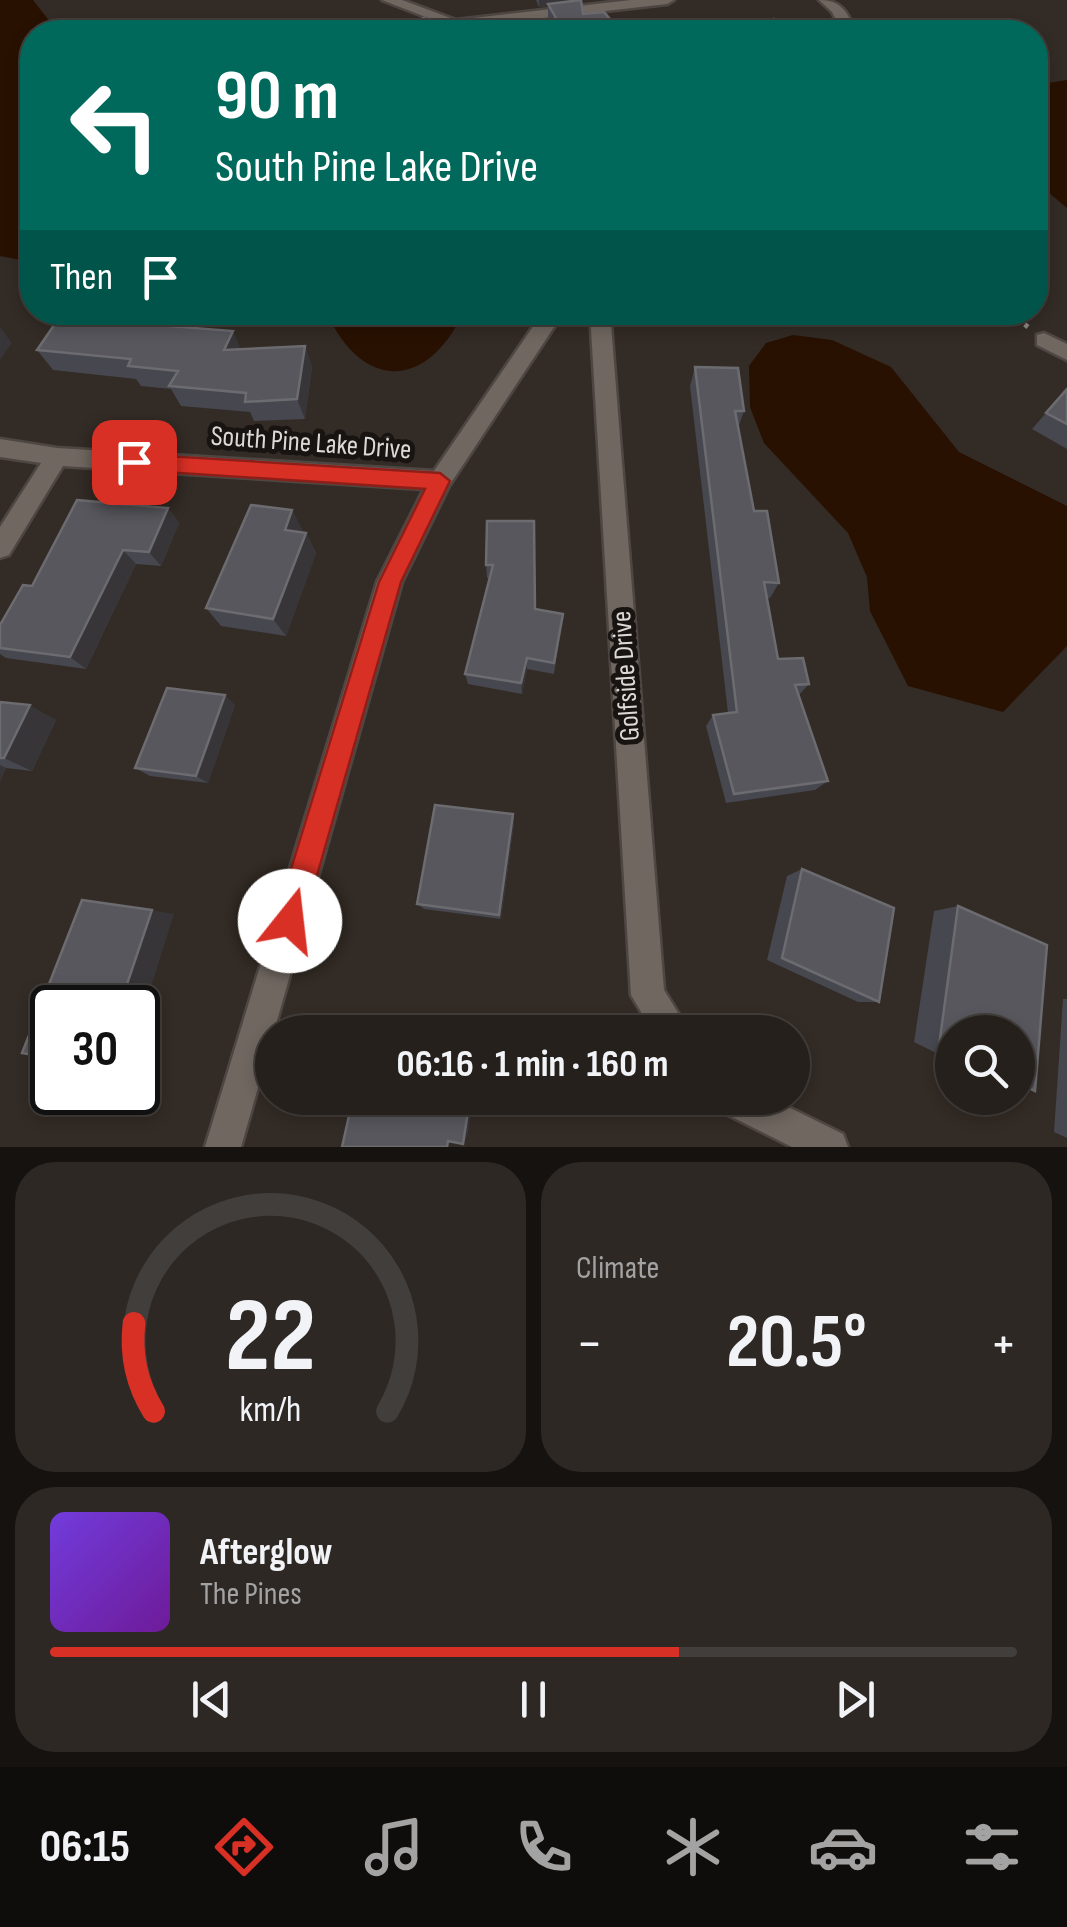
<!DOCTYPE html>
<html lang="en">
<head>
<meta charset="utf-8">
<style>
	:root { --surface:#26201c; --page:#2e2825; --text:#f1f3f6; --muted:#a4a3a3; --line:#423e3b; --accent:#d93025 }
	body { margin:0; font-family:"Sofia Sans Condensed",sans-serif; background:var(--page); color:var(--text); height:100vh; display:flex; flex-direction:column; font-size:38px; white-space:nowrap }
	* { box-sizing:border-box; margin:0 }
	p { font-size:32px; color:var(--muted) }
	.icon { flex:none; width:55px; height:55px; fill:none; stroke:currentColor; stroke-width:2; stroke-linecap:round; stroke-linejoin:round }
	.map { position:relative; height:1147px; overflow:hidden }
	.sheet { display:flex; flex-direction:column; gap:15px; padding:15px; background:#15120f; flex:1 }
	.sheet>* { flex:none }
	.guide { position:absolute; left:20px; top:20px; width:1028px; height:305px; border-radius:40px; box-shadow:0 5px 15px #0003,0 0 0 2px var(--line); background:#00695c; color:#fff; overflow:hidden }
	.buttons { position:absolute; left:935px; top:1015px; display:grid; gap:20px }
	.buttons a { display:grid; place-items:center; width:100px; height:100px; border-radius:50%; background:var(--surface); box-shadow:0 5px 15px #0003,0 0 0 2px var(--line); font-size:50px }
	.speed { position:absolute; left:30px; top:985px; display:flex; gap:20px; font-size:50px; font-weight:700; text-align:center }
	.speed>* { display:grid; place-content:center; width:130px; height:130px; border-radius:50%; background:var(--surface); box-shadow:0 5px 15px #0003,0 0 0 2px var(--line); line-height:1 }
	.speed .limit { border:5px solid #111; border-radius:15px; background:#fff; color:#111 }
	.pin { position:absolute; display:grid; place-items:center; width:85px; height:85px; color:#fff; margin:-42px; border-radius:20px; box-shadow:0 5px 15px #0006 }
	.me { position:absolute; width:110px; margin:-55px; rotate:16deg; stroke-linejoin:round; filter:drop-shadow(0 0 8px #0008) }
	.turn { display:flex; align-items:center; gap:35px; height:210px; padding:0 30px; font-size:45px }
	.turn .icon { width:130px; height:130px; stroke-width:2.5 }
	.turn b { display:block; font-size:70px; line-height:85px }
	.then { display:flex; align-items:center; height:95px; padding:0 30px; background:#0003; gap:20px; font-size:38px }
	.big { font-size:75px; font-weight:700; line-height:1.1 }
	.sheet .card { flex:1; display:flex; flex-direction:column; justify-content:center; gap:15px; min-width:0; padding:0 35px; border-radius:40px; background:var(--page) }
	.sheet .dial { align-items:center; gap:0 }
	.dial svg { height:260px; overflow:visible; fill:none; stroke:var(--line); stroke-width:7; stroke-linecap:round; text-anchor:middle }
	.dial text { fill:var(--text); stroke:none }
	.song { display:flex; align-items:center; gap:30px }
	.cover { width:120px; height:120px; border-radius:15px; background:linear-gradient(135deg,hsl(260 70% 55%),hsl(280 70% 35%)) }
	.played { height:10px; border-radius:5px; background:linear-gradient(90deg,var(--accent) 65%,var(--line) 65%) }
	.keys { display:flex; justify-content:space-around; direction:ltr }
	.heat { display:flex; justify-content:space-between; align-items:center; font-size:55px; direction:ltr }
	.sheet .tiles { flex:1; display:grid; gap:15px; grid-template-columns:1fr 1fr }
	.card:last-child { grid-column:span 2 }
	.trip { position:absolute; left:255px; top:1015px; width:555px; height:100px; border-radius:50px; background:var(--surface); box-shadow:0 5px 15px #0003,0 0 0 2px var(--line); font-weight:700; line-height:100px; text-align:center }
	.dock { display:flex; height:160px; justify-content:space-around; align-items:center; background:#0f0d0b; color:var(--muted) }
	.dock .icon { width:70px; height:70px }
	.dock .active { color:var(--accent) }
	.dock b { font-size:45px; color:var(--text) }
	.map>svg:first-child { display:block }
	.water { fill:#281100 }
	.lines { fill:none; stroke-linecap:round; stroke-linejoin:round }
	.street-casing { stroke:#4e4642; stroke-width:5 }
	.path { stroke:#8d8782; stroke-width:5; stroke-dasharray:6 4; stroke-linecap:butt }
	.street { fill:#706760; fill-rule:evenodd }
	.wall { fill:#46474f }
	.shaded-wall { fill:#383538 }
	.building { fill:#57575d; stroke:#6c6b70; stroke-width:2.5 }
	.route { fill:#d93025; stroke:#8d1f18; stroke-width:2.5 }
	.labels { text-anchor:middle; dominant-baseline:central; stroke-width:10; stroke-linejoin:round; paint-order:stroke }
	.street-label { font-size:28px; fill:#ded9d5; stroke:#181412 }
</style>
</head>
<body>
<div class="map">
<svg width="1067" height="1147" viewBox="0 0 1067 1147">
	<rect width="100%" height="100%" fill="#332b25"/>
	<g class="water">
		<path d="M 0,0 L 33,0 L 58,32 L 32,32 L 32,262 L 0,256 Z"/>
		<path d="M 1067,80 L 1067,208 L 1035,181 L 1035,85 Z"/>
		<path d="M 327,313 L 463,313 C 427,390 362,391 327,313 Z"/>
		<path d="M 793,335 L 832,340 L 891,367 L 959,452 L 1067,506 L 1067,646 L 1003,712 L 908,686 L 870,611 L 867,577 L 848,533 L 764,443 L 750,407 L 749,366 L 766,343 Z"/>
	</g>
	<g class="lines">
		<g class="street-casing">
			<g id="street">
				<path d="M 382,0 L 402,0 L 456,20 L 631,0 L 674,0 L 667,4 L 473,26 L 475,32 L 464,32 Z"/>
				<path d="M 819,0 C 842,0 848,13 856,32 L 842,32 L 832,12 Z"/>
				<path d="M 543,312 L 564,312 L 449,486 L 402,582 L 241,1147 L 205,1147 L 377,582 L 424,489 L 63,466 L 9,555 L 0,558 L 0,527 L 41,463 L 0,457 L 0,439 L 57,448 L 434,471 Z"/>
				<path d="M 590,312 L 610,312 L 664,990 L 690,1032 L 653,1032 L 631,995 Z"/>
				<path d="M 1044,333 L 1067,344 L 1067,360 L 1037,345 L 1037,335 Z"/>
				<path d="M 715,1098 L 770,1098 L 843,1134 L 848,1147 L 792,1147 L 720,1111 Z"/>
			</g>
		</g>
		<path class="path" d="M 1009,312 L 1028,327"/>
		<use href="#street" class="street"/>
	</g>
	<g class="wall">
		<path d="M 536,0 L 581,0 L 583,14 L 621,32 L 554,32 L 548,21 L 548,6 L 539,7 Z"/>
		<path d="M 63,312 L 125,312 L 131,323 L 241,349 L 305,346 L 312,367 L 305,419 L 254,421 L 250,412 L 181,406 L 171,389 L 141,386 L 136,379 L 53,370 L 37,350 Z"/>
		<path d="M 695,367 L 744,411 L 738,428 L 754,511 L 779,583 L 770,598 L 767,598 L 778,659 L 809,684 L 799,695 L 828,781 L 815,790 L 726,803 L 706,726 L 713,715 L 728,713 L 690,386 Z"/>
		<path d="M 1067,389 L 1067,449 L 1032,429 Z"/>
		<path d="M 168,508 L 179,523 L 161,566 L 136,564 L 86,669 L 6,658 L 0,654 L 0,625 L 32,586 Z"/>
		<path d="M 292,510 L 303,532 L 306,533 L 316,553 L 286,636 L 221,626 L 206,608 Z"/>
		<path d="M 487,521 L 535,609 L 563,614 L 554,674 L 527,669 L 522,694 L 468,684 L 465,674 L 489,578 L 487,578 L 486,565 Z"/>
		<path d="M 0,702 L 56,720 L 32,771 L 6,768 L 0,781 Z"/>
		<path d="M 235,705 L 208,783 L 150,776 L 135,768 Z"/>
		<path d="M 513,814 L 514,823 L 501,919 L 424,909 L 417,904 Z"/>
		<path d="M 802,869 L 879,1002 L 858,1002 L 767,960 L 787,876 Z"/>
		<path d="M 958,906 L 1047,945 L 1035,1091 L 1018,1088 L 1018,1032 L 952,1032 L 952,1061 L 914,1042 L 934,911 Z"/>
		<path d="M 1063,999 L 1067,999 L 1067,1138 L 1054,1132 Z"/>
		<path d="M 381,1016 L 482,1032 L 368,1032 L 371,1017 Z"/>
	</g>
	<g class="shaded-wall">
		<path d="M 539,0 L 579,0 L 579,2 L 539,7 Z"/>
		<path d="M 123,312 L 125,312 L 136,332 L 117,322 Z"/>
		<path d="M 0,327 L 12,343 L 0,360 Z"/>
		<path d="M 233,331 L 242,352 L 224,350 Z"/>
		<path d="M 305,346 L 312,367 L 305,419 L 297,399 Z"/>
		<path d="M 168,508 L 179,523 L 161,566 L 149,552 Z"/>
		<path d="M 292,510 L 303,531 L 296,551 L 285,530 Z"/>
		<path d="M 306,533 L 316,553 L 286,636 L 273,619 Z"/>
		<path d="M 123,550 L 136,564 L 86,669 L 70,657 Z"/>
		<path d="M 527,658 L 527,669 L 522,694 L 521,683 Z"/>
		<path d="M 225,695 L 235,705 L 208,783 L 196,776 Z"/>
		<path d="M 30,705 L 56,720 L 32,771 L 4,758 Z"/>
		<path d="M 0,765 L 6,768 L 0,781 Z"/>
		<path d="M 513,814 L 514,823 L 501,919 L 499,915 Z"/>
		<path d="M 152,910 L 174,914 L 138,1028 L 138,1008 L 119,1008 Z"/>
		<path d="M 470,1098 L 473,1098 L 468,1134 L 463,1144 Z"/>
	</g>
	<g class="building">
		<path d="M 581,0 L 583,14 L 604,12 L 621,32 L 587,32 L 584,29 L 585,32 L 564,32 L 548,4 Z"/>
		<path d="M 424,18 L 448,32 L 407,32 L 402,28 Z"/>
		<path d="M 774,19 L 804,24 L 803,32 L 772,32 Z"/>
		<path d="M 63,312 L 123,312 L 117,322 L 233,331 L 224,350 L 305,346 L 297,399 L 245,402 L 246,393 L 169,386 L 178,371 L 128,366 L 131,359 L 37,350 Z"/>
		<path d="M 695,367 L 738,368 L 744,411 L 735,411 L 754,511 L 767,511 L 779,583 L 764,582 L 778,659 L 803,658 L 809,684 L 795,685 L 828,781 L 734,794 L 713,715 L 737,712 Z"/>
		<path d="M 1067,389 L 1067,424 L 1046,413 Z"/>
		<path d="M 77,500 L 168,508 L 149,552 L 123,550 L 70,657 L 0,648 L 0,625 L 23,585 L 32,586 Z"/>
		<path d="M 251,505 L 292,510 L 285,530 L 306,533 L 273,619 L 206,608 Z"/>
		<path d="M 487,521 L 534,521 L 535,609 L 563,614 L 554,663 L 527,658 L 521,683 L 465,674 L 493,565 L 486,565 Z"/>
		<path d="M 167,688 L 225,695 L 196,776 L 135,768 Z"/>
		<path d="M 0,702 L 30,705 L 4,758 L 0,758 Z"/>
		<path d="M 435,805 L 513,814 L 499,915 L 417,904 Z"/>
		<path d="M 802,869 L 894,908 L 879,1002 L 782,958 Z"/>
		<path d="M 82,900 L 152,910 L 119,1008 L 52,1008 L 52,1058 L 22,1053 Z"/>
		<path d="M 958,906 L 1047,945 L 1035,1091 L 1018,1083 L 1018,1032 L 952,1032 L 952,1052 L 939,1046 Z"/>
		<path d="M 371,1017 L 462,1032 L 368,1032 Z"/>
		<path d="M 353,1098 L 470,1098 L 463,1144 L 448,1141 L 447,1147 L 342,1147 Z"/>
	</g>
	<path class="route" d="M 134,454 L 440,473 L 450,481 L 401,582 L 304,921 L 300,931 L 290,936 L 279,931 L 275,921 L 379,582 L 425,489 L 134,470 L 124,462 Z"/>
	<g class="labels">
		<g class="street-label">
			<text transform="translate(311 443) rotate(4)">South Pine Lake Drive</text>
			<text transform="translate(626 676) rotate(-94)">Golfside Drive</text>
		</g>
	</g>
</svg>
<div class="buttons">
<a><svg class="icon" aria-label="search" viewBox="0 0 24 24"><circle cx="10" cy="10" r="6"/><path d="M15 15l6 6"/></svg></a>
</div>
<div class="speed"><div class="limit">30</div></div>
<div class="pin" style="left:134px;top:462px;background:#d93025"><svg class="icon" aria-label="arrive" viewBox="0 0 24 24"><path d="M6 21V4h12l-3 4 3 4H6"/></svg></div>
<svg class="me" style="left:290px;top:921px" viewBox="-20 -20 40 40"><circle r="19" fill="#fff"/><path d="M0-13L10 11 0 6-10 11z" fill="#d93025"/></svg>
<div class="trip">06:16 · 1 min · 160 m</div>
<div class="guide">
<div class="turn"><svg class="icon" aria-label="left" viewBox="0 0 24 24"><path d="M17 20v-9H6M10 6l-5 5 5 5"/></svg><div><b>90 m</b>South Pine Lake Drive</div></div>
<div class="then">Then<svg class="icon" aria-label="arrive" viewBox="0 0 24 24"><path d="M6 21V4h12l-3 4 3 4H6"/></svg></div>
</div>
</div>
<section class="sheet">
<div class="tiles">
<div class="card dial"><svg viewBox="0 0 100 80">
<path d="M14 69A42 42 0 1 1 86 69"/>
<path d="M14 69A42 42 0 0 1 8 42" stroke="#d93025"/>
<text x="50" y="56" font-size="32" font-weight="700">22</text>
<text x="50" y="72" font-size="11">km/h</text>
</svg></div>
<div class="card"><p>Climate</p>
<div class="heat"><a>−</a><b class="big">20.5°</b><a>+</a></div>
</div>
<div class="card">
<div class="song"><i class="cover"></i><div><b>Afterglow</b><p>The Pines</p></div></div>
<div class="played"></div>
<div class="keys"><svg class="icon" aria-label="previous" viewBox="0 0 24 24"><path d="M18 5L8 12l10 7zM5 5v14"/></svg><svg class="icon" aria-label="pause" viewBox="0 0 24 24"><path d="M8 5v14M16 5v14"/></svg><svg class="icon" aria-label="next" viewBox="0 0 24 24"><path d="M6 5l10 7-10 7zM19 5v14"/></svg></div>
</div>
</div>
</section>
<nav class="dock">
<b>06:15</b>
<svg class="icon active" aria-label="directions" viewBox="0 0 24 24"><path d="M12 3l9 9-9 9-9-9zM9 14v-3h6M13 9l2 2-2 2"/></svg>
<svg class="icon" aria-label="music" viewBox="0 0 24 24"><path d="M9 18V5l10-2v13"/><circle cx="6" cy="18" r="3"/><circle cx="16" cy="16" r="3"/></svg>
<svg class="icon" aria-label="phone" viewBox="0 0 24 24"><path d="M5 4h4l2 5-3 2q2 4 5 5l2-3 5 2v4C11 20 4 13 5 4z"/></svg>
<svg class="icon" aria-label="climate" viewBox="0 0 24 24"><path d="M12 3v18M4 7l16 10M4 17L20 7"/></svg>
<svg class="icon" aria-label="car" viewBox="0 0 24 24"><path d="M5 17H2v-5l4-1 3-4h7l3 4 3 1v5h-3M9 17h6M6 11h13"/><circle cx="7" cy="17" r="2"/><circle cx="17" cy="17" r="2"/></svg>
<svg class="icon" aria-label="filters" viewBox="0 0 24 24"><path d="M4 7h16M4 17h16"/><circle cx="9" cy="7" r="2"/><circle cx="15" cy="17" r="2"/></svg>
</nav>
</body>
</html>
